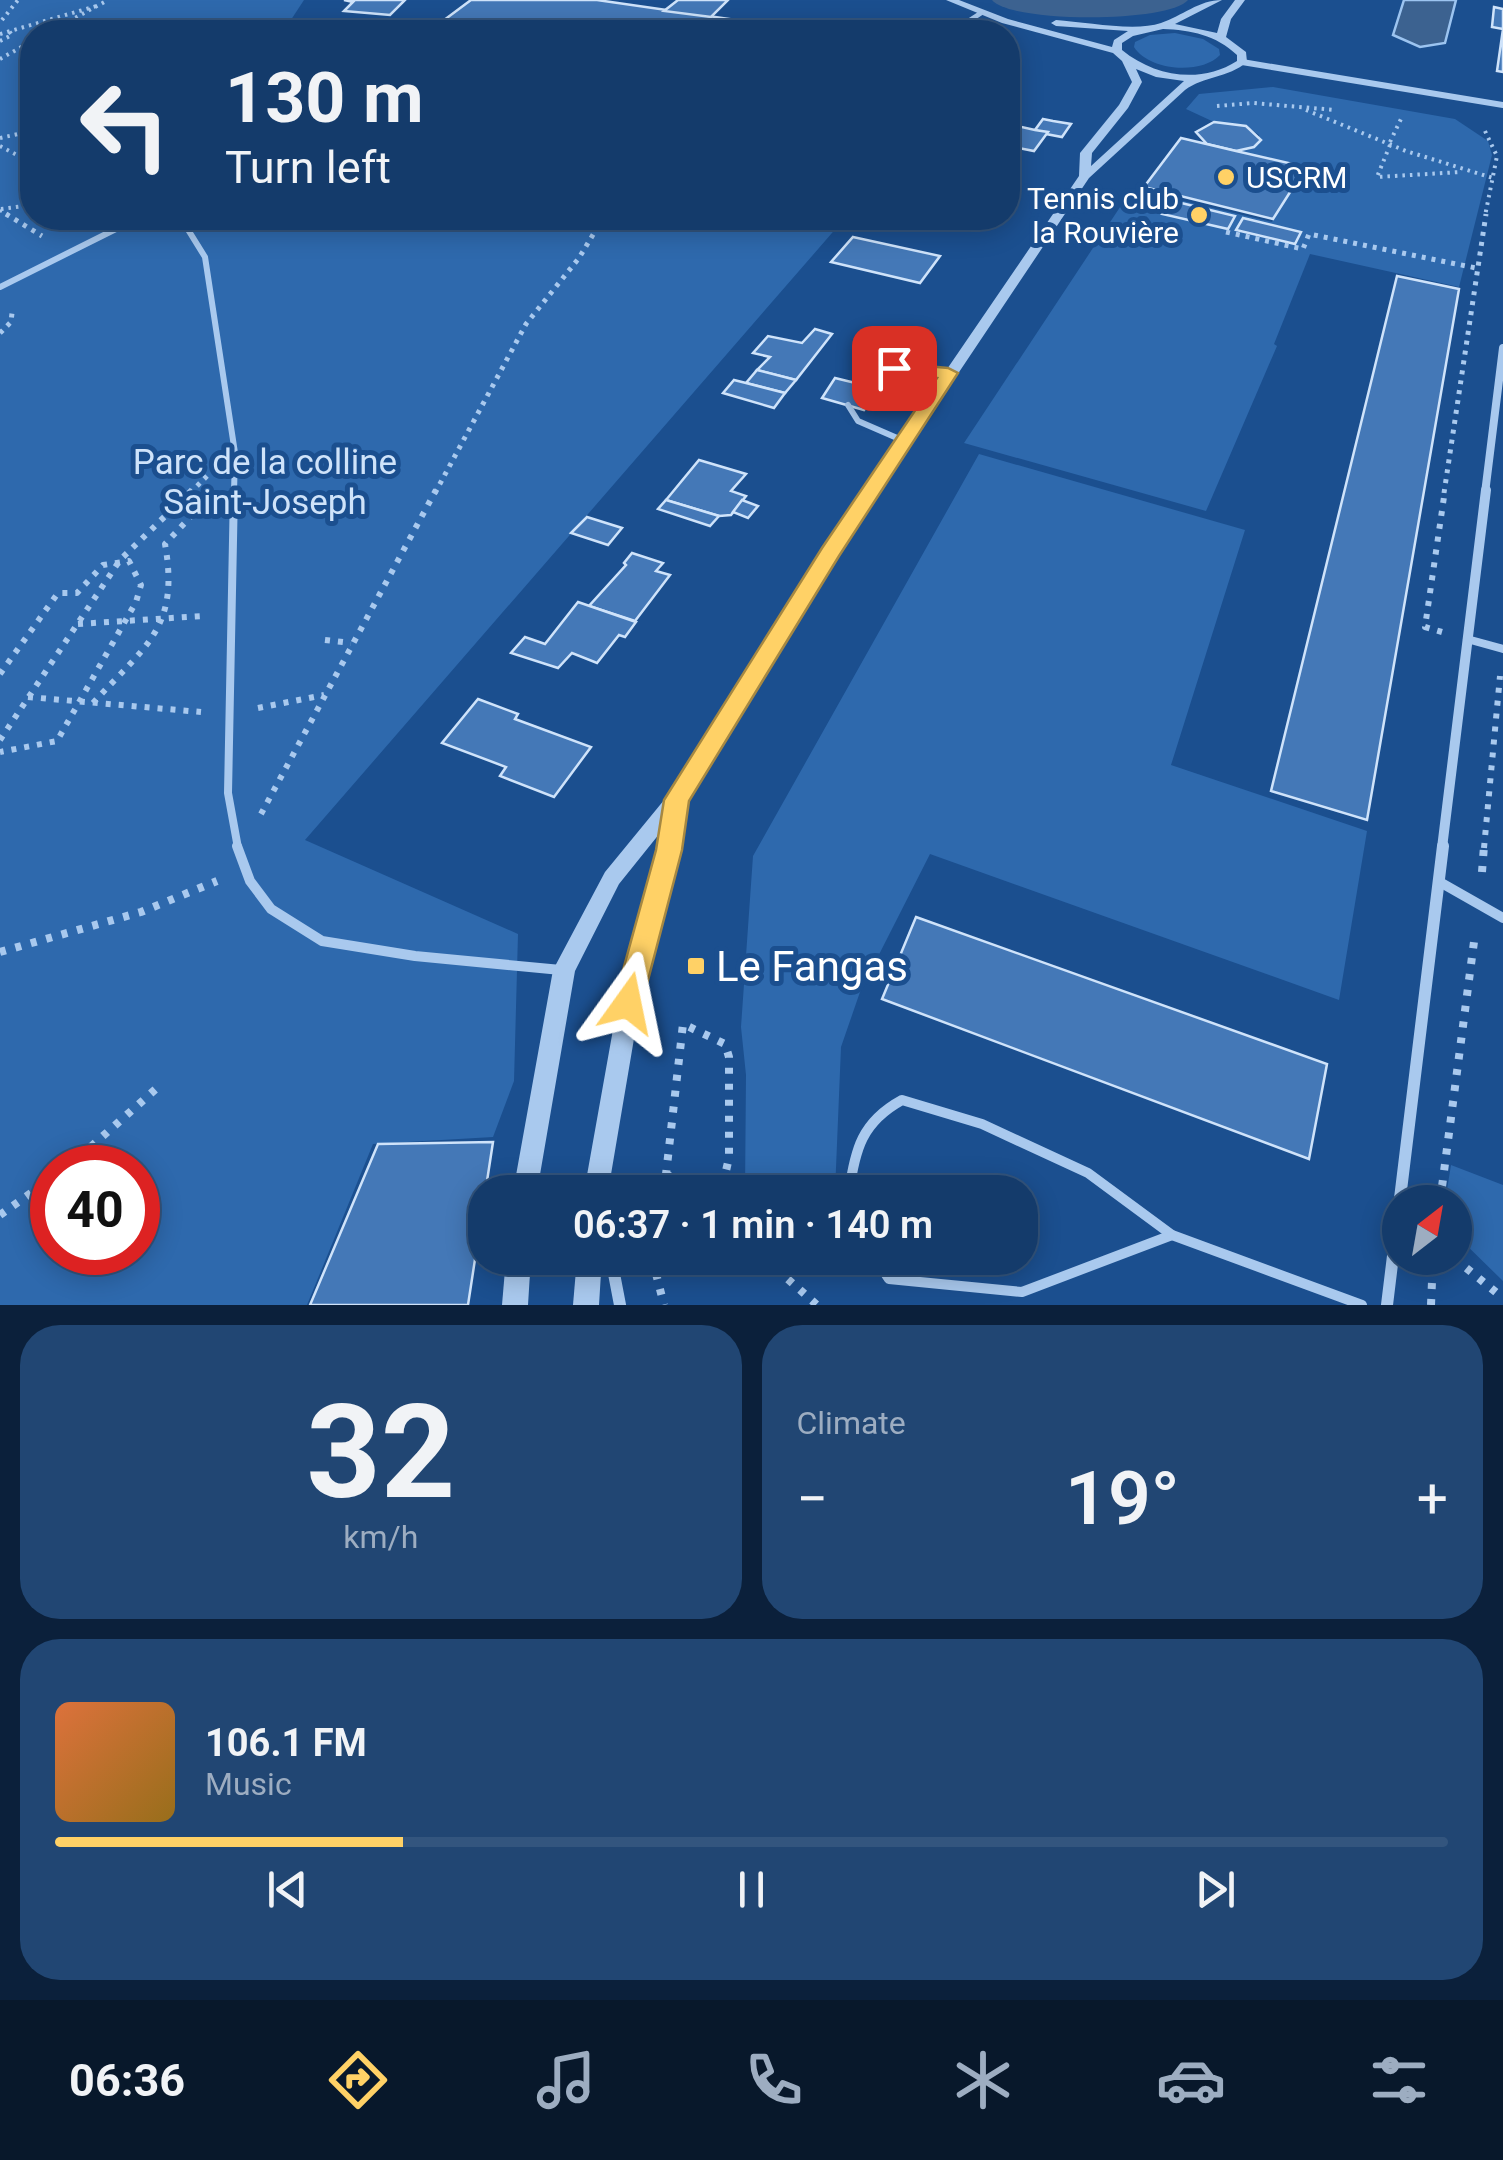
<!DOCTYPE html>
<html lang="en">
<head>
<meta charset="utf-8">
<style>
	:root { --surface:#143b6b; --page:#214673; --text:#f1f3f6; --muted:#9dadc1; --line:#33557e; --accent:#ffd166 }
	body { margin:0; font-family:Roboto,sans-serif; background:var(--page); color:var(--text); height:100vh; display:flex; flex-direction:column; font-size:38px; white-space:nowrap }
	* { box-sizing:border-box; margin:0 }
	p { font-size:32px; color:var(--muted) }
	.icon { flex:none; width:55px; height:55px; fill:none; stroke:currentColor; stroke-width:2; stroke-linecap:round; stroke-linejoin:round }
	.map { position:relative; height:1305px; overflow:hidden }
	.sheet { display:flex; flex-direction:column; gap:20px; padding:20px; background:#0b203b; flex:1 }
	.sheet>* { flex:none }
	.hud { position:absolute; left:20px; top:20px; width:1000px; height:210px; border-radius:40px; box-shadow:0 5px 25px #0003,0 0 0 2px var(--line); background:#143b6b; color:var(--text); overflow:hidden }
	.needle { width:65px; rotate:31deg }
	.buttons { position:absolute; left:1382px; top:1185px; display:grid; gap:20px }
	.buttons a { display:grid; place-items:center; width:90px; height:90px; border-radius:50%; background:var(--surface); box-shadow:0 5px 25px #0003,0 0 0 2px var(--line); font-size:50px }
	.speed { position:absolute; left:30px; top:1145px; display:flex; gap:20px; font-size:50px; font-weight:700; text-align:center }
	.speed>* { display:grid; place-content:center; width:130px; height:130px; border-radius:50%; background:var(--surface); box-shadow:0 5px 25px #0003,0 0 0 2px var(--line); line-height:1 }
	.speed .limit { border:15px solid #d22; background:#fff; color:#111 }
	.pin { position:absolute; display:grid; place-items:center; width:85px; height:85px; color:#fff; margin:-42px; border-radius:20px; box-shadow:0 5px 15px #0006 }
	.me { position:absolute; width:110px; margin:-55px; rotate:12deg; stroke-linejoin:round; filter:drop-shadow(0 0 8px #0008) }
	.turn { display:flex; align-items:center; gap:35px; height:210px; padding:0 40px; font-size:45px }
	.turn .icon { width:130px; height:130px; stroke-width:2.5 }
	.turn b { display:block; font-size:70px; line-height:85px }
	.big { font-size:75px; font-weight:600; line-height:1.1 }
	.sheet .card { flex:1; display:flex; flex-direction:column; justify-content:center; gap:15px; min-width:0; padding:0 35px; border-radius:40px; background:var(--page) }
	.sheet .dial { align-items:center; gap:0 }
	.dial b { font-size:130px; line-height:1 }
	.song { display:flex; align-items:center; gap:30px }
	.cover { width:120px; height:120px; border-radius:15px; background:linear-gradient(135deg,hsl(20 70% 55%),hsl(40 70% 35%)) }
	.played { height:10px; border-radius:5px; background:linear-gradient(90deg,var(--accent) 25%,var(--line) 25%) }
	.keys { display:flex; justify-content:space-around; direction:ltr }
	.heat { display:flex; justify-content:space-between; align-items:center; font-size:55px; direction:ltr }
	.sheet .tiles { flex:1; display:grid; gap:20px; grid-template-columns:1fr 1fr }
	.card:last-child { grid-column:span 2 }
	.trip { position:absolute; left:468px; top:1175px; width:570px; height:100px; border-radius:40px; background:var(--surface); box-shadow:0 5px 25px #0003,0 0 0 2px var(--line); font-weight:600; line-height:100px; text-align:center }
	.menu { display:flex; height:160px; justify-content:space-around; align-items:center; background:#08182b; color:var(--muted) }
	.menu .icon { width:70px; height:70px }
	.menu .selected { color:var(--accent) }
	.menu b { font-size:45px; color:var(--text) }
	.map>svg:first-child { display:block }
	.green { fill:#2e69ad; fill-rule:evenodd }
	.water { fill:#3c6290; stroke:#9cc4f0; stroke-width:2.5 }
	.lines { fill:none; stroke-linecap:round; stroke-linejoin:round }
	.canal { fill:#3c6290; fill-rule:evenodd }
	.building { fill:#4478b7; stroke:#cfe3fa; stroke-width:2.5 }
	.path-far3 { stroke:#a9c9ee; stroke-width:4; stroke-dasharray:2.5 5; stroke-linecap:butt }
	.path-far2 { stroke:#a9c9ee; stroke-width:5; stroke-dasharray:4 6; stroke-linecap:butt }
	.path-far1 { stroke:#a9c9ee; stroke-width:6; stroke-dasharray:5 8; stroke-linecap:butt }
	.path { stroke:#a9c9ee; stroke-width:8; stroke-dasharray:6 10; stroke-linecap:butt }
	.service-far3 { stroke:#a9c9ee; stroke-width:5 }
	.service-far2 { stroke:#a9c9ee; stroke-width:6 }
	.service-far1 { stroke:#a9c9ee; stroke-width:8 }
	.service { stroke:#a9c9ee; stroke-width:10 }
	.minor-far3 { stroke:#a9c9ee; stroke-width:6 }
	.minor-far2 { stroke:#a9c9ee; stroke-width:8 }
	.minor-far1 { stroke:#a9c9ee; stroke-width:10 }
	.minor { stroke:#a9c9ee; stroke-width:12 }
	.tertiary { fill:#a9c9ee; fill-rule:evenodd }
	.route { fill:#ffd166; stroke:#a68842; stroke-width:2.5 }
	.poi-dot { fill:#ffd166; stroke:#1b4f8f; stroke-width:4 }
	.labels { text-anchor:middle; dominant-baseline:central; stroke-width:10; stroke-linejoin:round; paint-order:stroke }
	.far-poi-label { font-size:30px; fill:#fff; stroke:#1b4f8f; text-anchor:start }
	.park-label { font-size:35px; fill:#cfe3fa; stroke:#1b4f8f }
	.near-poi-label { font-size:42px; fill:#fff; stroke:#1b4f8f; text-anchor:start }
</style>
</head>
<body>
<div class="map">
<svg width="1503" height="1305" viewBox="0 0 1503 1305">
	<rect width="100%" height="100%" fill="#1b4f8f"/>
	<g class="green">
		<path d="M 0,0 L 304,0 L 283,32 L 32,32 L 32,218 L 845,218 L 305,840 L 518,934 L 514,1081 L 493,1137 L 373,1144 L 307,1305 L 0,1305 ZM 52,1168 L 138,1168 L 138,1252 L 52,1252 Z"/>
		<path d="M 1175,33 L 1203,39 L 1219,49 L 1220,55 C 1201,75 1149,71 1134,47 L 1135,42 L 1150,35 Z"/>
		<path d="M 1273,87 L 1455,119 L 1488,141 L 1492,155 L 1459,287 L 1310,254 L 1274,344 L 1277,346 L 1206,511 L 964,443 L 1132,189 L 1272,222 L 1305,167 L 1236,151 L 1259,144 L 1259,135 L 1246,126 L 1214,122 L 1186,109 L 1199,94 Z"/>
		<path d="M 979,454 L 1245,530 L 1171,765 L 1367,831 L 1339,1000 L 930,854 L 860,992 L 841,1047 L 835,1192 L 745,1192 L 746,1075 L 741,1027 L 753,856 Z"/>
		<path d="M 1451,1165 L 1503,1185 L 1503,1281 L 1455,1234 L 1455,1202 L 1445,1202 Z"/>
	</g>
	<path class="water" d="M 1404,0 L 1456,0 L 1445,43 L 1420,47 L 1393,35 Z"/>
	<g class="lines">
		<path class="canal" d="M 992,0 L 1188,0 C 1170,23 1010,23 992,0 Z"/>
	</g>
	<g class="building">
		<path d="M 344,0 L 405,0 L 390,15 L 344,11 L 353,2 Z"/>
		<path d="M 471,0 L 597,0 L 819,32 L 428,32 Z"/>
		<path d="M 678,0 L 728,0 L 711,17 L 664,11 Z"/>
		<path d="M 1494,7 L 1503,9 L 1503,72 L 1497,71 L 1503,29 L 1492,27 Z"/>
		<path d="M 312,22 L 341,22 L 335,32 L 306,32 Z"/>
		<path d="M 1043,119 L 1053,121 L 1071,124 L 1062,137 L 1046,134 L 1035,130 Z"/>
		<path d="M 1214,122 L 1246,126 L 1261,140 L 1254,147 L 1236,151 L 1207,144 L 1196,132 Z"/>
		<path d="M 1008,124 L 1035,130 L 1048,132 L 1034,151 L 1008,146 Z"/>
		<path d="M 1181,138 L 1236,151 L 1306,167 L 1273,219 L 1144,187 Z"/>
		<path d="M 1169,200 L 1235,216 L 1228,229 L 1162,214 Z"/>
		<path d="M 1243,218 L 1301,232 L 1295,244 L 1236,230 Z"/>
		<path d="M 853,237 L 940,256 L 920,283 L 831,262 Z"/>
		<path d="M 1397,276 L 1459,289 L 1367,820 L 1271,791 Z"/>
		<path d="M 815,329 L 832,334 L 796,380 L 757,370 L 770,357 L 753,353 L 768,336 L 802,343 Z"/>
		<path d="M 757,370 L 796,380 L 785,393 L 746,383 Z"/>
		<path d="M 835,378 L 880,389 L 864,410 L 822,398 Z"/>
		<path d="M 734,380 L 746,383 L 785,393 L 774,408 L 723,393 Z"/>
		<path d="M 699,460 L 746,474 L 731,491 L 746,496 L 731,515 L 719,516 L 666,500 Z"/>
		<path d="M 666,500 L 719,516 L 710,526 L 658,509 Z"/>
		<path d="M 742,500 L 758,506 L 748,518 L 733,512 Z"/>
		<path d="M 587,517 L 622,528 L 608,545 L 571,533 Z"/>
		<path d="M 632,553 L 663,563 L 656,571 L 670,575 L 635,621 L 589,606 L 626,565 L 624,563 Z"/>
		<path d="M 578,602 L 636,622 L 625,637 L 619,635 L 597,663 L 572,653 L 558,668 L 511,653 L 525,637 L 545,644 Z"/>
		<path d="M 478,699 L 518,714 L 515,719 L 591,747 L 554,797 L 500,776 L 506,767 L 442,743 Z"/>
		<path d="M 916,917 L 1327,1064 L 1309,1159 L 882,999 Z"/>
		<path d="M 493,1142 L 468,1305 L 310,1305 L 378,1144 Z"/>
	</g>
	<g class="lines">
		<g class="path-far3">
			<path d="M 2,20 L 18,0"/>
			<path d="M 49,32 L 108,0"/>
			<path d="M 0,34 L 100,5"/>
			<path d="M 0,41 L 12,35 L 9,31"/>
			<path d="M 0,59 L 32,41"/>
			<path d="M 1217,106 L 1253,103 L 1335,110"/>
			<path d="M 1306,110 L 1406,151 L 1493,178"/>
			<path d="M 1485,131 L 1497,156 L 1485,216"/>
			<path d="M 0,138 L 32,131"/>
			<path d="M 1390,142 L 1401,119"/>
			<path d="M 1390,145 L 1377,177 L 1461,172"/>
			<path d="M 0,146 L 32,163"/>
			<path d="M 1,209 L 32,205"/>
			<path d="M 0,210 L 10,216"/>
		</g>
		<g class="path-far2">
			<path d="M 6,214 L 42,236"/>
			<path d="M 1226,232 L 1303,249 L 1309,234 L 1476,268"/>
			<path d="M 0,333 L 11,322 L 12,313"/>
			<path d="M 190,493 L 207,476"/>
			<path d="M 435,493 L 526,324 L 579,258 L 603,218"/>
			<path d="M 1444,493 L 1486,214"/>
		</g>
		<g class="path-far1">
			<path d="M 78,624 L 203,616"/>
			<path d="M 1442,632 L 1425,627 L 1445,490"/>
			<path d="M 325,640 L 351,643"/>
			<path d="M 0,674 L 58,593 L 77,593 L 103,565 L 129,561 L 141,585 L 136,602 L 57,741 L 0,752"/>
			<path d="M 28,697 L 201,712"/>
			<path d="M 93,703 C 145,646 180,628 165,544 L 194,513 L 184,494"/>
			<path d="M 258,708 L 324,695"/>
			<path d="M 0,740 L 120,560 L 192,490"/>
			<path d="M 261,814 L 436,490"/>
			<path d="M 1484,848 L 1500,676"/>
		</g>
		<g class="path">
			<path d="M 1482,872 L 1484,846"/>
			<path d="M 0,952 L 141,912 L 217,881"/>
			<path d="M 67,1168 L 157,1088"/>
			<path d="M 667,1174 L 689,1192"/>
			<path d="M 664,1192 L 683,1024 L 725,1044 L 729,1057 L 729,1158 L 721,1192"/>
			<path d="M 1440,1202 L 1475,934"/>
			<path d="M 0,1215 L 52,1178"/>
			<path d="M 652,1258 L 664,1305"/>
			<path d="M 764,1258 L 817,1305"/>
			<path d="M 1454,1258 L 1503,1298"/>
			<path d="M 1431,1305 L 1433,1258"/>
		</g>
		<path class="service-far3" d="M 958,28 L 981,13"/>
		<g class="service-far2">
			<path d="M 169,218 L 187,228 L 205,257 L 235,453 L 234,493"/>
			<path d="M 0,287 L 138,218"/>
			<path d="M 862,385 L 891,370 L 949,373"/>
			<path d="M 848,405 L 858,421 L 904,441"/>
		</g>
		<g class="service-far1">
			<path d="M 234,490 L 228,793 L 238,848"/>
			<path d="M 1467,639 L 1503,649"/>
		</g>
		<g class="service">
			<path d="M 237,846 L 250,881 L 271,909 L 322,941 L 415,956 L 561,970"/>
			<path d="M 1438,881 L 1503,918"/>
			<path d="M 849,1192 C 855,1149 862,1122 902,1100 L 982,1124 L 1088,1173 L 1172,1235 L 1362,1305"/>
			<path d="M 875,1258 L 889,1279 L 1022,1292 L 1172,1235"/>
		</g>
		<path class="minor-far3" d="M 1242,62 L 1503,105"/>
		<path class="minor-far2" d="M 1485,493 L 1503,348"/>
		<path class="minor-far1" d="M 1442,848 L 1486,490"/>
		<g class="minor">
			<path d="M 611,1258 L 620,1305"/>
			<path d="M 1387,1305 L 1443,846"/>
		</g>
		<g class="tertiary">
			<path d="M 946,0 L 959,0 L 1008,19 L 1112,47 L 1114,40 L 1128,31 L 1056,26 L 1051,23 L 1056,20 C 1086,22 1135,32 1161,23 C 1182,16 1199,0 1222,0 L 1175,24 L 1217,33 L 1221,19 L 1235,0 L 1245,0 L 1231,19 L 1226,37 L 1246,52 L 1247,62 C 1228,78 1204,76 1185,90 L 1089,178 L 836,556 L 686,800 L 670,888 L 646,968 L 608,1192 L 584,1192 L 624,968 L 650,888 L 660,833 L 619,884 L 575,971 L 537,1192 L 513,1192 L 553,970 L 605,872 L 669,794 L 824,549 L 1079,176 L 1080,153 L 1119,105 L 1132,82 L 1122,61 L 1113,53 L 1002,23 ZM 1163,29 C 1191,30 1216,35 1237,55 L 1237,61 C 1201,84 1155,77 1122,50 L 1122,43 L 1133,36 ZM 1136,69 L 1156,77 L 1184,81 L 1091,166 L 1092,153 L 1128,108 L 1142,82 Z"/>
			<path d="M 506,1258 L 531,1258 L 528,1305 L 502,1305 Z"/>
			<path d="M 577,1258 L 602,1258 L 599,1305 L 573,1305 Z"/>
		</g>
	</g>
	<path class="route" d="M 894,363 L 948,368 L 958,373 L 839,556 L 689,801 L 682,850 L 642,1003 L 638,1012 L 628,1016 L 618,1012 L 614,1003 L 656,850 L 664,800 L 822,548 L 937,378 L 888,372 L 888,364 Z"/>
	<g class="poi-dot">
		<circle cx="1226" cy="177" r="10"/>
		<circle cx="1199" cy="215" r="10"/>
		<rect x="686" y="956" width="20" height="20" rx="5"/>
	</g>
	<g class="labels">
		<g class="far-poi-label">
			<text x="1246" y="177">USCRM</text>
			<text x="1179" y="198" text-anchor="end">Tennis club<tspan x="1179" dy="34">la Rouvière</tspan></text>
		</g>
		<g class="park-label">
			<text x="265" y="462">Parc de la colline<tspan x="265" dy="40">Saint-Joseph</tspan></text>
		</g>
		<g class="near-poi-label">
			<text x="716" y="966">Le Fangas</text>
		</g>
	</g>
</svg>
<div class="buttons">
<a><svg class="needle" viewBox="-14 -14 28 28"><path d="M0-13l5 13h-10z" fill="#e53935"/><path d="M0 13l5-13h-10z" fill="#9dadc1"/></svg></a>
</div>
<div class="speed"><div class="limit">40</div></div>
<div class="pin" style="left:894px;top:368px;background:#d93025"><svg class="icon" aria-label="arrive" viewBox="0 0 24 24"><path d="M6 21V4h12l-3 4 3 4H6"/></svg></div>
<svg class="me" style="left:628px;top:1003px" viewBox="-20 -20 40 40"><path d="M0-17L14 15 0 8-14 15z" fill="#ffd166" stroke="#fff" stroke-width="4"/></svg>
<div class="trip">06:37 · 1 min · 140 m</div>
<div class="hud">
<div class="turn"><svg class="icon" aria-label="left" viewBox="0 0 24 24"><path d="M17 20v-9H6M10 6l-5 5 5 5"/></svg><div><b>130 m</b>Turn left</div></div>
</div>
</div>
<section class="sheet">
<div class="tiles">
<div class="card dial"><b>32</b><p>km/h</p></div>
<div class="card"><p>Climate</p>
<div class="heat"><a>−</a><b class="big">19°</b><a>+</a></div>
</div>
<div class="card">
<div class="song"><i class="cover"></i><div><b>106.1 FM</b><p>Music</p></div></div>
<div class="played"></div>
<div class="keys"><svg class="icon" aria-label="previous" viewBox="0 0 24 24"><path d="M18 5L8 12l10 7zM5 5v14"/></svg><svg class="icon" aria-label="pause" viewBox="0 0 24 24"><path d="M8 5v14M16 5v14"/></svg><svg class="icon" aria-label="next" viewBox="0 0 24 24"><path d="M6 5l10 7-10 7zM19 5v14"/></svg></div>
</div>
</div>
</section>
<nav class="menu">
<b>06:36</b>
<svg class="icon selected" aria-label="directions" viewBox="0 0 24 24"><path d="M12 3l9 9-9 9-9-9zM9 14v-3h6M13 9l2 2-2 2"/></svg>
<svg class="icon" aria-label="music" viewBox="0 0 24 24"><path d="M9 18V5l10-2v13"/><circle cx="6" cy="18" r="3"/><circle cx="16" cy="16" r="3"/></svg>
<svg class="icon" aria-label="phone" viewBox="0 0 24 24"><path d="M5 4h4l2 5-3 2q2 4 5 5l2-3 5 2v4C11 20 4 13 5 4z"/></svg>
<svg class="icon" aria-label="climate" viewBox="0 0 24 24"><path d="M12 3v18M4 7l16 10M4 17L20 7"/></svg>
<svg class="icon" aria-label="car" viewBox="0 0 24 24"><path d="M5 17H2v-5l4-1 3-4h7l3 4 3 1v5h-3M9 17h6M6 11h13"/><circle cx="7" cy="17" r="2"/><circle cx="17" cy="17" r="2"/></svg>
<svg class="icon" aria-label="filters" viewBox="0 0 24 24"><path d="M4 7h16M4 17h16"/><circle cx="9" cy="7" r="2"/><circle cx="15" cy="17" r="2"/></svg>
</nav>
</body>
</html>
